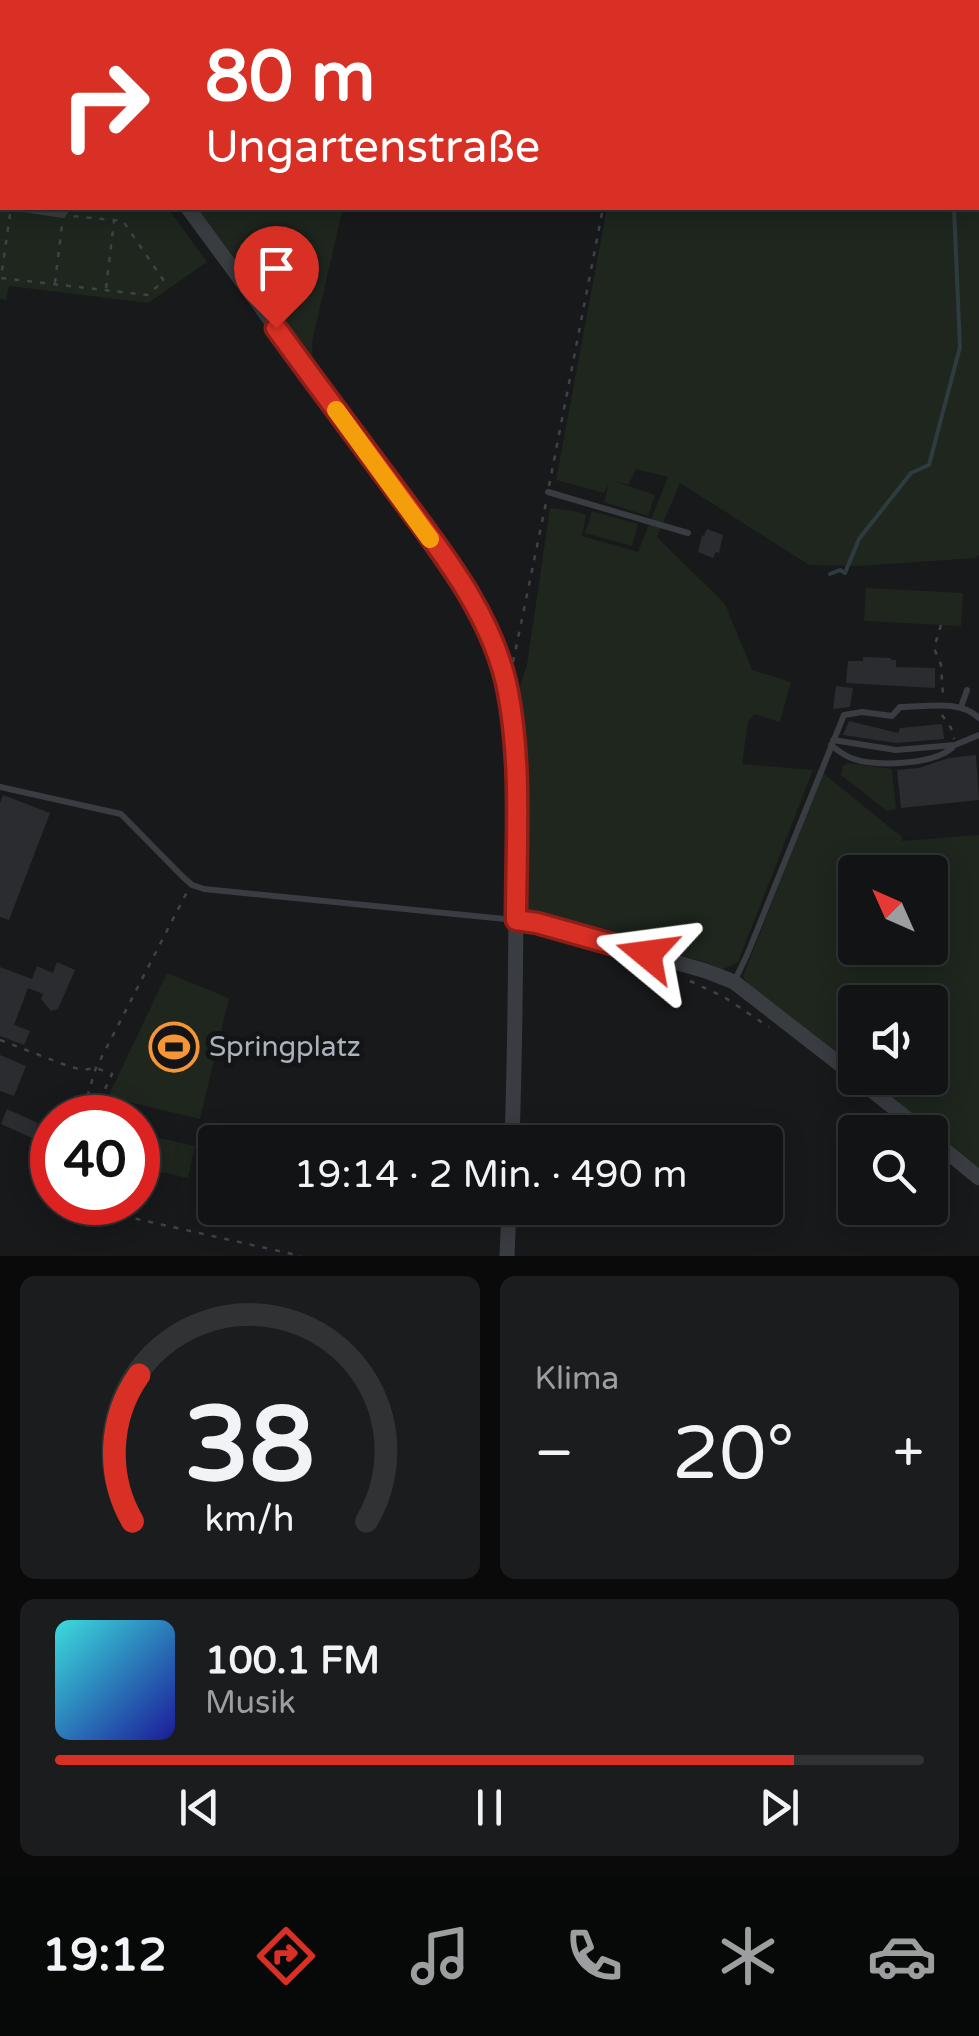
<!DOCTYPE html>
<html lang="de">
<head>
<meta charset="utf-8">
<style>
	:root { --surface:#121314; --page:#1b1c1d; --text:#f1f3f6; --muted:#9c9ea0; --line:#313234; --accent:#d93025 }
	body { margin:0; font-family:"Varela Round",sans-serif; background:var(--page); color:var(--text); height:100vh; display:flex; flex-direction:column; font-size:38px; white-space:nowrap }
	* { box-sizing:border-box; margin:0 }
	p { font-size:32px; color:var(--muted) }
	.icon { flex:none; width:55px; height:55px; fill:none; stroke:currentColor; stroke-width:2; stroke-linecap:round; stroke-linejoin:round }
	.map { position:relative; height:1256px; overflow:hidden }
	.details { display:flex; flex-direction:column; gap:20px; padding:20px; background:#0a0a0b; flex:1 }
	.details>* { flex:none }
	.banner { position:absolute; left:0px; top:0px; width:980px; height:210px; box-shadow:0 5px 25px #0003,0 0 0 2px var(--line); background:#d93025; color:#fff; overflow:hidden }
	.needle { width:65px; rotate:315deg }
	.tools { position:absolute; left:838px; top:855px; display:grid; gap:20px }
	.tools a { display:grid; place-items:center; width:110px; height:110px; border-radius:10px; background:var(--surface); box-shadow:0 5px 25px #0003,0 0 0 2px var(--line); font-size:50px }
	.speed { position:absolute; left:30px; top:1095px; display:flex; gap:20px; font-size:50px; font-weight:700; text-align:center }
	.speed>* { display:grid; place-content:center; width:130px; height:130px; border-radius:50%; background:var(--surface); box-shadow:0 5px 25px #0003,0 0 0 2px var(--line); line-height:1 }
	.speed .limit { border:15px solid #d22; background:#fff; color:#111 }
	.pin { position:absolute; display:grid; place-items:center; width:85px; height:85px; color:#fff; margin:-102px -42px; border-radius:50% 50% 50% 0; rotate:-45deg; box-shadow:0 0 10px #0007 }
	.pin .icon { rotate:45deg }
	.me { position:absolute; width:110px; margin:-55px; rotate:286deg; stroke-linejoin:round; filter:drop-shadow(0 0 8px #0008) }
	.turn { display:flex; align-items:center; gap:35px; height:210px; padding:0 40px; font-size:45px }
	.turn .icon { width:130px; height:130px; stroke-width:2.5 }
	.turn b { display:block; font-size:70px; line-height:85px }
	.big { font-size:75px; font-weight:600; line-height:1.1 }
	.details .widget { flex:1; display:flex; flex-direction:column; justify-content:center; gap:15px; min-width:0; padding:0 35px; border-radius:15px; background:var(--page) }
	.details .dial { align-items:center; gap:0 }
	.dial svg { height:260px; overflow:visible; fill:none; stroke:var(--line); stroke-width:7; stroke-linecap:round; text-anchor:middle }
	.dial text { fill:var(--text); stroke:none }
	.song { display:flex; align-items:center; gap:30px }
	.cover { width:120px; height:120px; border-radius:15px; background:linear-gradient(135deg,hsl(180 70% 55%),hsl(240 70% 35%)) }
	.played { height:10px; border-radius:5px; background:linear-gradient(90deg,var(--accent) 85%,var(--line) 85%) }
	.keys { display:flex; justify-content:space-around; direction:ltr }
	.heat { display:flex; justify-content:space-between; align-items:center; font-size:55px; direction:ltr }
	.details .tiles { flex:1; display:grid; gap:20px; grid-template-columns:1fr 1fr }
	.widget:last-child { grid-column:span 2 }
	.trip { position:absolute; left:198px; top:1125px; width:585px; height:100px; border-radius:10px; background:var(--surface); box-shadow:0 5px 25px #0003,0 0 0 2px var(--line); font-weight:600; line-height:100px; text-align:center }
	.menu { display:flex; height:160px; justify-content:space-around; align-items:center; background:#070808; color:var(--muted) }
	.menu .icon { width:70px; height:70px }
	.menu .current { color:var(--accent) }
	.menu b { font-size:45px; color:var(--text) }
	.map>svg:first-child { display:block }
	.green { fill:#1e261e; fill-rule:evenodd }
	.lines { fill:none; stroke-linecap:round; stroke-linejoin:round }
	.stream { stroke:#2e3b3f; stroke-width:4 }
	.building { fill:#2b2c2f }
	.path { stroke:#3f4347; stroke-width:2.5; stroke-dasharray:5 8; stroke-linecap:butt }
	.service { stroke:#393c40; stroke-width:6 }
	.tertiary { stroke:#393c40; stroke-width:15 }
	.secondary { stroke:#474b50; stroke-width:18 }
	.route-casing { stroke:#8d1f18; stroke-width:25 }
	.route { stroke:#d93025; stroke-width:18 }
	.slow { stroke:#f59e0b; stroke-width:18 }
	.labels { text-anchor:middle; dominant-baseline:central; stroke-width:10; stroke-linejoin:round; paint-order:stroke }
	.poi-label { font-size:28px; fill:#abb2bb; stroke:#131416; text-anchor:start }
</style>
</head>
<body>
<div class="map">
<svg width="979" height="1256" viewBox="0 0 979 1256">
	<rect width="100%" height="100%" fill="#18191b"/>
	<g class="green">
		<path d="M 0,0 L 16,0 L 17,2 L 2,2 L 2,208 L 168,208 L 207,262 L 148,303 L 9,286 L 6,300 L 0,299 Z"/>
		<path d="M 650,0 L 979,0 L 979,555 L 975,558 L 860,566 L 809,565 L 680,483 L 657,537 L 725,604 L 752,670 L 791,682 L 780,722 L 754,714 L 748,722 L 742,764 L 813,770 L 738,962 L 721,970 L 709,963 L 531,914 L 524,909 L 521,735 L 517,695 L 527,665 L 550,508 L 574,511 L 586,515 L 582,536 L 638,552 L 668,477 L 636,469 L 628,485 L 610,480 L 655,495 L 648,516 L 604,502 L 609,483 L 604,493 L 556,480 L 607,208 L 978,208 L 978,2 L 650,2 Z"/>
		<path d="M 197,208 L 343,208 L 312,342 L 313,363 Z"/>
		<path d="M 592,511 L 638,524 L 632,546 L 585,533 Z"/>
		<path d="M 866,588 L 963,593 L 961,626 L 864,621 Z"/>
		<path d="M 848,763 L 892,769 L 896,809 L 887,811 L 841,775 L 843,766 Z"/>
		<path d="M 823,773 L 903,838 L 902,841 L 979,835 L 979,1173 L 860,1078 L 930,1078 L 930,1002 L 855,1002 L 855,1073 L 750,989 L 743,976 ZM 855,872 L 930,872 L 930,948 L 855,948 Z"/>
		<path d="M 167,973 L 229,998 L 200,1119 L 108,1097 Z"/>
		<path d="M 138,1133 L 195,1146 L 188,1178 L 138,1167 Z"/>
	</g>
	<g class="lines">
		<g class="stream">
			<path d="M 978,111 L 979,108"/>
			<path d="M 830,574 L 840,570 L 845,573 L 859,539 L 911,473 L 929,465 L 960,347 L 954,208"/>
		</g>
	</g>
	<g class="building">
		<path d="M 707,529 L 723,535 L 719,553 L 716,552 L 713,558 L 698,552 L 702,535 L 704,536 Z"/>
		<path d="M 863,657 L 891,658 L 891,660 L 896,660 L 896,667 L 935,668 L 935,688 L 846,683 L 848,661 L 863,661 Z"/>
		<path d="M 836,686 L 853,688 L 850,707 L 833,709 Z"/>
		<path d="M 849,721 L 898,733 L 900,728 L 942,724 L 944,739 L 896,743 L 843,735 Z"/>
		<path d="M 976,755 L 979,800 L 901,808 L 897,770 L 919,768 L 949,758 Z"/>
		<path d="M 3,795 L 50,813 L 9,920 L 0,917 L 0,803 Z"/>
		<path d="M 57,962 L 75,970 L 58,1009 L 51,1011 L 41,999 L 43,994 L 28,988 L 14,1025 L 30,1031 L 24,1045 L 0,1036 L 0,967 L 32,979 L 37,966 L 53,973 Z"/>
		<path d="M 0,1055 L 26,1066 L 14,1096 L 0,1091 Z"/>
		<path d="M 7,1109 L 38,1123 L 32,1138 L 1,1124 Z"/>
	</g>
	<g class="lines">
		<g class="path">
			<path d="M 646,2 L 647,0"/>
			<path d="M 0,33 L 2,37"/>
			<path d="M 0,99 L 2,97"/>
			<path d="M 0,130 L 2,128"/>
			<path d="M 10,214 L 1,278 L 147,295 L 164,281 L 123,221 L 71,216"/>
			<path d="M 55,283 L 62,225"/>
			<path d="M 106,288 L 114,221"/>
			<path d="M 549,486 L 603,208"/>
			<path d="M 941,625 L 934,648 L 941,665 L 943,696"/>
			<path d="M 513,662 L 547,498"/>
			<path d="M 942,715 L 951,728 L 954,739"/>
			<path d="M 690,981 L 724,997 L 769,1027"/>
			<path d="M 0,1040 L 68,1066 L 83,1070 L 96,1068 L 112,1074 L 105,1089 L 98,1118"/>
			<path d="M 45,1146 L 38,1137 C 52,1106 64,1122 81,1105 C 91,1095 91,1079 96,1068 L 188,890"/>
			<path d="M 75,1202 L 75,1205 L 301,1256"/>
		</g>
		<g class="service">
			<path d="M 0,191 L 2,195"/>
			<path d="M 17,208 L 63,215 L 67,208"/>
			<path d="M 548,492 L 688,533"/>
			<path d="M 961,707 L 967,690"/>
			<path d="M 833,740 L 896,750 L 955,745 L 979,735"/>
			<path d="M 831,745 C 837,750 844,755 851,758 C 875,767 932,765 952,748"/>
			<path d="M 0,787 L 121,814 L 182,876 L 192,885 L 204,889 L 514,920"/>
			<path d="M 734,982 L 747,955 L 844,715 L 862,712 L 892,716 L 900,707 C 926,707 959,699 979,718"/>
		</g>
		<g class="tertiary">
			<path d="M 34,0 L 36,2"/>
			<path d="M 188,208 C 251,293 314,379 377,465 C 422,528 477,590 501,665 C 521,727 516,797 516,861 C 516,955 515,1049 512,1142"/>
			<path d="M 516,920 L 588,937 L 706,971 L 734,982 L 855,1076"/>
			<path d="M 856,1078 L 924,1132"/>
			<path d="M 930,1138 L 979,1178"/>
			<path d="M 507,1256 L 509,1208"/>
		</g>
		<g class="secondary">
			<path d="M 78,0 L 84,2"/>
			<path d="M 259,2 L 268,0"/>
		</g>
	</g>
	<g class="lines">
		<g class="route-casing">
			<path id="route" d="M 276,328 C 313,379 351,430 389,481 C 435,544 493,612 508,692 C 522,766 516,844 516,920 L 537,923 L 647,954"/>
		</g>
		<use href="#route" class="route"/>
		<path class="slow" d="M 336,410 L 430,539"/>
	</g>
	<defs>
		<g id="stadium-ring" transform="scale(2.5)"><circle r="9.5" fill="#131416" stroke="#f59536" stroke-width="1.5"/><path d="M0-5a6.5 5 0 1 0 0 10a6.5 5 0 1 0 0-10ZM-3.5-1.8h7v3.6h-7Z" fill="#f59536"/></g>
	</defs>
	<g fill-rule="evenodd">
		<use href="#stadium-ring" x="174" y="1047"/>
	</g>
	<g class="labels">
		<g class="poi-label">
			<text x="209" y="1047">Springplatz</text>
		</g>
	</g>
</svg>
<div class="tools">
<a><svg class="needle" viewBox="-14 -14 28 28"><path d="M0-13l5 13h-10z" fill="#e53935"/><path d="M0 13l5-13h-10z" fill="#9c9ea0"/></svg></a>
<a><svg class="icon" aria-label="sound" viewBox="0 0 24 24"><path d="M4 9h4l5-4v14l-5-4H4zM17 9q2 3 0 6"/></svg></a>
<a><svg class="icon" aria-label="search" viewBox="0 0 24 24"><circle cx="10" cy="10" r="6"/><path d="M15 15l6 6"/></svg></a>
</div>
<div class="speed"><div class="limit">40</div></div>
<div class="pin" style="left:276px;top:328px;background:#d93025"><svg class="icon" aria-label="arrive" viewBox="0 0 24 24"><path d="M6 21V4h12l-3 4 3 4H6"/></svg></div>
<svg class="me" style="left:647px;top:954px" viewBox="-20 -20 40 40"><path d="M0-17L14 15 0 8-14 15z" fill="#d93025" stroke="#fff" stroke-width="4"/></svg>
<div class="trip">19:14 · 2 Min. · 490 m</div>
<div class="banner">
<div class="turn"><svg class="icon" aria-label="right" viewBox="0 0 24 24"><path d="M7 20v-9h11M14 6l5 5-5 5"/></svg><div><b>80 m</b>Ungartenstraße</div></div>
</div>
</div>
<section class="details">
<div class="tiles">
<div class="widget dial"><svg viewBox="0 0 100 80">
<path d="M14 69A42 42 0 1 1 86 69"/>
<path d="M14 69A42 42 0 0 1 16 24" stroke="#d93025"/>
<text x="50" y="56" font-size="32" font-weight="700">38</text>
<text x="50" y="72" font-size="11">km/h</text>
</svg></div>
<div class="widget"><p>Klima</p>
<div class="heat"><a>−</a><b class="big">20°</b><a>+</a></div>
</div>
<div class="widget">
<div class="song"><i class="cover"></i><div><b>100.1 FM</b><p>Musik</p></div></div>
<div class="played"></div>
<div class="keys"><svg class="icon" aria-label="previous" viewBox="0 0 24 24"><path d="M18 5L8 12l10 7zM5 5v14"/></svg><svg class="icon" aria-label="pause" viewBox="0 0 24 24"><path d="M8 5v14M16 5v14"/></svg><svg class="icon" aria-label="next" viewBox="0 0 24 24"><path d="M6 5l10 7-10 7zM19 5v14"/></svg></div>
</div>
</div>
</section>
<nav class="menu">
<b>19:12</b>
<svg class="icon current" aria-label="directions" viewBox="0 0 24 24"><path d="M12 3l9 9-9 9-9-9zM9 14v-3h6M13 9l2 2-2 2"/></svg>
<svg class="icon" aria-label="music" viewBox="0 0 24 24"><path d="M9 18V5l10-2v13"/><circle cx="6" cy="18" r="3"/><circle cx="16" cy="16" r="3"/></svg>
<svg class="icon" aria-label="phone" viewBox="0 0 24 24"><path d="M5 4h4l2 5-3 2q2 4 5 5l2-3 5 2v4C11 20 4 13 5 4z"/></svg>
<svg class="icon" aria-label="climate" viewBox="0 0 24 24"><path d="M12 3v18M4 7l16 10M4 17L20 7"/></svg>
<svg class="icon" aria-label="car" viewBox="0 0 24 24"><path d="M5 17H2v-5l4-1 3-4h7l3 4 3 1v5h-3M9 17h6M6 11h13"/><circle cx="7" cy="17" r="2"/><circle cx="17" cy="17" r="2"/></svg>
</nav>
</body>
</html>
